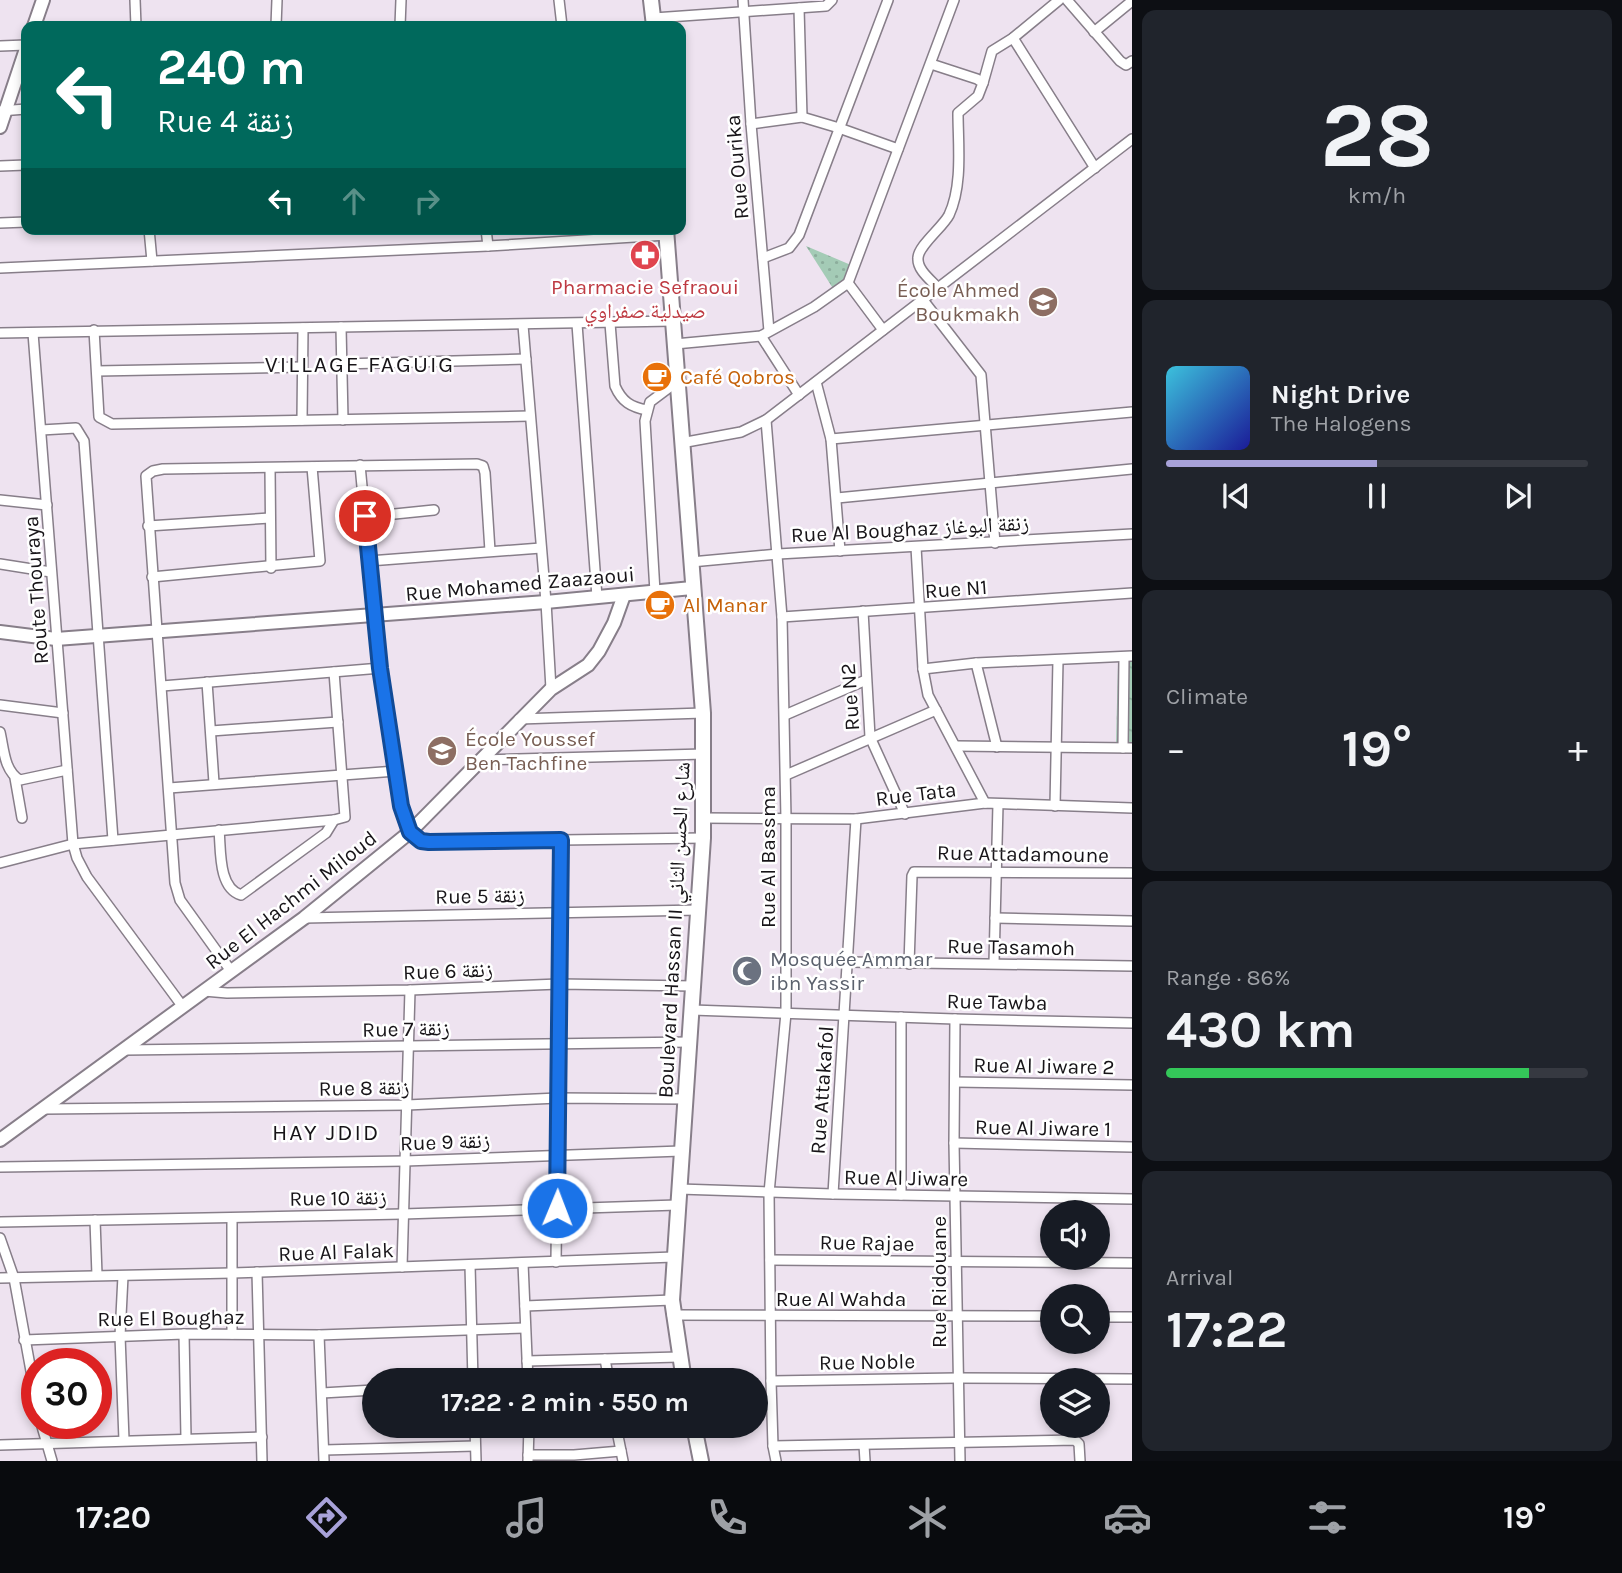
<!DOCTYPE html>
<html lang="en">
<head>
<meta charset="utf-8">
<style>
	:root { --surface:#171b24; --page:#20242c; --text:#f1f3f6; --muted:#9ea1a6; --line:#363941; --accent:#a8a2d9 }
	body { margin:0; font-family:Karla,"Noto Naskh Arabic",sans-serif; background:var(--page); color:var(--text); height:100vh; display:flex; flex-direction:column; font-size:26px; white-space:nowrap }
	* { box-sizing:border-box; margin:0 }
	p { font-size:23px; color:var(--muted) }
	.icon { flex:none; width:38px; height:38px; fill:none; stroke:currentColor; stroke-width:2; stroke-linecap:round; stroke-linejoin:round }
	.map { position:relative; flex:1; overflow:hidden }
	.drawer { display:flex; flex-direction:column; gap:10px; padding:10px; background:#0d0f14; width:490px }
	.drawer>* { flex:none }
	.top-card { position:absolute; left:21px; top:21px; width:665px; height:214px; border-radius:14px; box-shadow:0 4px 10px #0003; background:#00695c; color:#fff; overflow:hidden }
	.fabs { position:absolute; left:1040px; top:1200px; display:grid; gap:14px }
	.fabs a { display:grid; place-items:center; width:70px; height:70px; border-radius:50%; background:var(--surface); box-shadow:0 4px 10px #0003; font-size:35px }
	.speed { position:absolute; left:21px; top:1348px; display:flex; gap:14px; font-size:35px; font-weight:700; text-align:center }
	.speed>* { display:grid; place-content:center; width:91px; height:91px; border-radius:50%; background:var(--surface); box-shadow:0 4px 10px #0003; line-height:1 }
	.speed .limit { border:10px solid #d22; background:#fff; color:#111 }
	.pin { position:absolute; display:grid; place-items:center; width:60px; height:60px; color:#fff; margin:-30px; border:4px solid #fff; border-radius:50%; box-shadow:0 2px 7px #0007 }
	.me { position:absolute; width:77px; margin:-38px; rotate:1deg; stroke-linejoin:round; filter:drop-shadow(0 0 5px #0008) }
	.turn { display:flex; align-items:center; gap:24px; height:147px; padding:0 21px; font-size:32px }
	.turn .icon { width:91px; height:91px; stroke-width:2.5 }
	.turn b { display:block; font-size:49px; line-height:60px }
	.lanes { display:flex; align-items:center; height:66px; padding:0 21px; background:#0003; justify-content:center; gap:35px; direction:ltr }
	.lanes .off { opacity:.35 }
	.big { font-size:52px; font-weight:700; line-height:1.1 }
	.drawer .widget { flex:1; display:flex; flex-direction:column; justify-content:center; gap:10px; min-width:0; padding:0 24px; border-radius:14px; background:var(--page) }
	.drawer .dial { align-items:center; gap:0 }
	.dial b { font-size:91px; line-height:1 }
	.song { display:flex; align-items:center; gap:21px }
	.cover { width:84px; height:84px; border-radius:10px; background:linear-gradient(135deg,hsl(190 70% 55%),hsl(240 70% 35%)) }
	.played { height:7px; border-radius:4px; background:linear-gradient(90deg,var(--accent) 50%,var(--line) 50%) }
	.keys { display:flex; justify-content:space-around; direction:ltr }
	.heat { display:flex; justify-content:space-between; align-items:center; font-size:38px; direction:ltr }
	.charge { height:10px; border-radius:5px; background:linear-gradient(90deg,#34c759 86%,var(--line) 0) }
	.trip { position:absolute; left:362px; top:1368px; width:406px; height:70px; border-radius:35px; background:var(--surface); box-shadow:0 4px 10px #0003; font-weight:700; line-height:70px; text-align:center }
	.tabs { display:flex; height:112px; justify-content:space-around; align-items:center; background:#090b0e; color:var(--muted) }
	.tabs .icon { width:49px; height:49px }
	.tabs .selected { color:var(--accent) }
	.tabs b { font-size:32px; color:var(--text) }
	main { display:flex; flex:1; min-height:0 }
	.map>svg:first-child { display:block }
	.forest { fill:url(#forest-crowns) }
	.garden { fill:url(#garden-dots) }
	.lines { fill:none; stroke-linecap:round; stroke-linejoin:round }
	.street-casing { stroke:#877e89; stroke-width:12 }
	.secondary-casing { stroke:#877e89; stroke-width:16 }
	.primary-casing { stroke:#877e89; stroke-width:18 }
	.street { stroke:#fff; stroke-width:9 }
	.secondary { stroke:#fff; stroke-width:12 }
	.primary { stroke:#fff; stroke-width:14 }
	.route-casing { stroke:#114b97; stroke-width:18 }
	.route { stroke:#1a73e8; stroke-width:12 }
	.labels { text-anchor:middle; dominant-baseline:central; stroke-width:5; stroke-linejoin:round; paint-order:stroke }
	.street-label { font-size:21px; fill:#171418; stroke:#fff }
	.health-label { font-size:21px; fill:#be3a42; stroke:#fff }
	.education-label { font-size:21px; fill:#785e54; stroke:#fff; text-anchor:end }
	.food-label { font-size:21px; fill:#c56008; stroke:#fff; text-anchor:start }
	.worship-label { font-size:21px; fill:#5b616d; stroke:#fff; text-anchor:start }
	.neighbourhood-label { font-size:23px; letter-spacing:2px; fill:#171418; stroke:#fff }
</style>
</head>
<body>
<main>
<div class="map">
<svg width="1132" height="1461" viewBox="0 0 1132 1461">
	<defs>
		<pattern id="forest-crowns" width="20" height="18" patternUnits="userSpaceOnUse" patternTransform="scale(1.75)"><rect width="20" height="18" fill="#a4cbb6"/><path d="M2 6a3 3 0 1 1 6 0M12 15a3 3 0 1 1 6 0" fill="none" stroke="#8cad9c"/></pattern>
		<pattern id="garden-dots" width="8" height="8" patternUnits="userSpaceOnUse" patternTransform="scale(1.75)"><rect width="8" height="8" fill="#a4cbb6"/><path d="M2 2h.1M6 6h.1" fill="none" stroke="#8cad9c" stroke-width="1.8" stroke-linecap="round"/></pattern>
	</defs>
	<rect width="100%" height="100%" fill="#eee3f0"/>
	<path class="forest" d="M 1132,661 L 1132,742 L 1116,742 L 1118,662 Z"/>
	<path class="garden" d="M 806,246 L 851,265 L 847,280 L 834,290 Z"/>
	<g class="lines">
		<g class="street-casing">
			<g id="street">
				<path d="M 135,0 L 136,26"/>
				<path d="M 559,0 L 562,26"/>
				<path d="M 743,0 L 751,124 L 769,331"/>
				<path d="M 1067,0 L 1120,61 L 1126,65 L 1132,61"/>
				<path d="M 799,8 L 802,117"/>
				<path d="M 654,18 L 826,6 L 832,0"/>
				<path d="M 276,26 L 277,0"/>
				<path d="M 400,26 L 401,0"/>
				<path d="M 1094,32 L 1132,1"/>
				<path d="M 1013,38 L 1095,168"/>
				<path d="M 0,46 L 26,45"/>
				<path d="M 931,64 L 977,79 L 983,83 L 978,96 L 958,113 C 958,144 963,185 949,215 C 943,227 918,246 918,258 C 917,270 931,280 938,288"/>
				<path d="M 983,83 L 992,51 L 1013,38 L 1059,0"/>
				<path d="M 0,111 L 26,109"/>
				<path d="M 751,124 L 802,117 L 839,128 L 898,149"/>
				<path d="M 0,166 L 26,165"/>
				<path d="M 0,223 L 26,222"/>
				<path d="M 149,229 L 152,261"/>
				<path d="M 486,229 L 488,246"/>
				<path d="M 763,258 L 789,248 L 799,235 L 888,0"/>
				<path d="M 0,268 L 488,246 L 667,235"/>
				<path d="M 848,283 L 883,330"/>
				<path d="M 923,300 L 981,375 L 995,543"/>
				<path d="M 610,323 L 615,386 C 622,402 631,407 647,410"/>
				<path d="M 577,324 L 597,597"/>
				<path d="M 523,325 L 546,602 L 551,689"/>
				<path d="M 341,327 L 343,420"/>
				<path d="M 94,330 L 99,417 L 112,424 L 530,416"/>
				<path d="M 0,333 L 673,321"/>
				<path d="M 33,333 L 73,844 L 77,858 L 87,877 L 183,1007"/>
				<path d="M 761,336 L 799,395"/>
				<path d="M 675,344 L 761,336 L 814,307 L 848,283 L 954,0"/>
				<path d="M 341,364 L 526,359"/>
				<path d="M 97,371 L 302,367"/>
				<path d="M 816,382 L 831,439 L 840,551"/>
				<path d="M 302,420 L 303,328"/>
				<path d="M 766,420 L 782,617 L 786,819 L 786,1013 L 769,1193 L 771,1381 L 773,1446 L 776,1461"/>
				<path d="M 41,430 L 76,428 L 84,441 L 113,840"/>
				<path d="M 831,439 L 1132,412"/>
				<path d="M 681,443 L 741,432 L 766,420 L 1132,139"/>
				<path d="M 360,465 L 374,615 L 401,806 L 410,832 L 416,838 L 429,842 L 703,838"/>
				<path d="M 270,468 L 271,568"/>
				<path d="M 837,498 L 1132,469"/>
				<path d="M 0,500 L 47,505"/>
				<path d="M 365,517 L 434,510"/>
				<path d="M 148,526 L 270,518"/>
				<path d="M 916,547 L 923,669 L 928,695 L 985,803"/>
				<path d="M 369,561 L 541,548"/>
				<path d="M 691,562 L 778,554 L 1132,534"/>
				<path d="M 0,564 L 51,572"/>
				<path d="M 152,577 L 320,561 L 312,467"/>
				<path d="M 655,592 L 645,421 L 650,402 L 678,381"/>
				<path d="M 863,611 L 870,737 L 905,814"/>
				<path d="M 782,617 L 1132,593"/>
				<path d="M 976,663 L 997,747"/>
				<path d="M 923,669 L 976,663 L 1132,656"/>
				<path d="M 207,682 L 214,783"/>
				<path d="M 162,686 L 381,668"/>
				<path d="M 0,705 L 63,713"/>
				<path d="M 785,715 L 866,680"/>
				<path d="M 519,719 L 703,713"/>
				<path d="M 211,731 L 338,722"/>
				<path d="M 0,732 C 4,749 4,771 20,780 L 67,770"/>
				<path d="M 957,746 L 1132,748"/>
				<path d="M 1123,748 L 1124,657"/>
				<path d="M 480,760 L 704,754"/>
				<path d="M 786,775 L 936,710"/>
				<path d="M 15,778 L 22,818"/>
				<path d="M 169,788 L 396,771"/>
				<path d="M 1055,806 L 1058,660"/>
				<path d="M 704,818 L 856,819 L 985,803 L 1132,808"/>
				<path d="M 219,830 C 221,850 218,888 241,895 L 326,833 L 334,820"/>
				<path d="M 0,863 L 73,844 L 334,820 L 345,817 L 334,672"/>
				<path d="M 304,918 L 699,910"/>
				<path d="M 995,918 L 1132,921"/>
				<path d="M 848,962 L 1132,966"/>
				<path d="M 994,963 L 998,804"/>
				<path d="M 909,964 L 912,876 L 914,872 L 1132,873"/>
				<path d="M 231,971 L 180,900 L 175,883 L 146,476 L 153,471 L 163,469 L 477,464 L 483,466 L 485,473 L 490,551"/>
				<path d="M 204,991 L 227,993 L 410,990 L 559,984 L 694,986"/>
				<path d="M 692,1010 L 955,1019 L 1132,1023"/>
				<path d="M 955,1019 L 954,1143 L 960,1461"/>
				<path d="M 125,1050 L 690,1042"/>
				<path d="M 955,1082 L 1132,1085"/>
				<path d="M 44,1109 L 407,1105 L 558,1098 L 686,1099"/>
				<path d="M 954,1143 L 1132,1147"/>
				<path d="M 0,1167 L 405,1161 L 681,1151"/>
				<path d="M 679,1189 L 833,1194 L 1132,1199"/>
				<path d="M 833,1194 L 856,819"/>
				<path d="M 901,1195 L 901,1017"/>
				<path d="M 95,1220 L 97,1275"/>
				<path d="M 0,1222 L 403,1214 L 677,1205"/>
				<path d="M 0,1238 L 14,1278 L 37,1404"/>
				<path d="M 770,1260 L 1132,1263"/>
				<path d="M 556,1262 L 561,840"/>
				<path d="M 523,1263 L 528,1381"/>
				<path d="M 470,1265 L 473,1381"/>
				<path d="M 402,1267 L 410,990"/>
				<path d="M 257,1272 L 262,1461"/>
				<path d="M 123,1276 L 120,1336 L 124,1440"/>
				<path d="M 0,1278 L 232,1273 L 674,1257"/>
				<path d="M 525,1306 L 672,1300"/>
				<path d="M 672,1315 L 1052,1316"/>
				<path d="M 1097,1317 L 1132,1317"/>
				<path d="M 184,1334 L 186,1438"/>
				<path d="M 232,1334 L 232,1218"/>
				<path d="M 319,1335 L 324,1461"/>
				<path d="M 24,1340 L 184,1334 L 319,1335 L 525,1328"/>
				<path d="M 605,1359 L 609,1381"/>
				<path d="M 527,1361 L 679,1357"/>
				<path d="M 771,1381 L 957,1378 L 1132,1379"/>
				<path d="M 322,1393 L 374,1390"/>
				<path d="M 41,1423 L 52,1461"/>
				<path d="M 475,1426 L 476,1461"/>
				<path d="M 616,1426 L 623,1461"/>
				<path d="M 0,1445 L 262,1437"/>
				<path d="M 864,1445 L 865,1461"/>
				<path d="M 773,1446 L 1075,1440 L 1079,1444 L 1080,1461"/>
				<path d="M 324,1450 L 475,1446"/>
				<path d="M 528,1455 L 574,1455 L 621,1451"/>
				<path d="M 528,1461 L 529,1426"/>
			</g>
		</g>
		<g class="secondary-casing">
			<g id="secondary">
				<path d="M 34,26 L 43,0"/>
				<path d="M 0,127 L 26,49"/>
				<path d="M 0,632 L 56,639 L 546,602 L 692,588"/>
				<path d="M 0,1140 L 304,918 L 410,832 L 551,689 L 588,665 L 599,651 L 614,623 L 624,595"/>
			</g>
		</g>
		<g class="primary-casing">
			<g id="primary">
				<path d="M 651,0 L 654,26"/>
				<path d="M 666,229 L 703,713 L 703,838 L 672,1300 L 684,1381"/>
				<path d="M 694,1426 L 701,1461"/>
			</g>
		</g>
		<use href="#street" class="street"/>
		<use href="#secondary" class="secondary"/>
		<use href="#primary" class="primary"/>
	</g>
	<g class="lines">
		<g class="route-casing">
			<path id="route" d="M 365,516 L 380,668 L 401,806 L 410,832 L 421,841 L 429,842 L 561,840 L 557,1208"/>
		</g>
		<use href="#route" class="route"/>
	</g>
	<defs>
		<g id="pharmacy-disc" transform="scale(1.575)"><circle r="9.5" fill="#e0444e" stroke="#fff"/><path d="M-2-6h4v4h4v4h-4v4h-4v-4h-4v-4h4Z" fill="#fff"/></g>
		<g id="school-disc" transform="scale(1.575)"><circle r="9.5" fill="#8d6e63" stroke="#fff"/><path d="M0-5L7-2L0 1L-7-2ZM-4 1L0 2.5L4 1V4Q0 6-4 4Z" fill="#fff"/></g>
		<g id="cafe-disc" transform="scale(1.575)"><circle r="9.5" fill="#e8710a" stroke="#fff"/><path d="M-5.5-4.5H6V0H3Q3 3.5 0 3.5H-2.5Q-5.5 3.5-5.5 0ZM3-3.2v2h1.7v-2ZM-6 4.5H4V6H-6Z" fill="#fff"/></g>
		<g id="mosque-disc" transform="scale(1.575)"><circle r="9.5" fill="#6b7280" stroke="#fff"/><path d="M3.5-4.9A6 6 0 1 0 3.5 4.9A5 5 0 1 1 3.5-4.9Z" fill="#fff"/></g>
	</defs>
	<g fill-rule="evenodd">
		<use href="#pharmacy-disc" x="645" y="255"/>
		<use href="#school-disc" x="1043" y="302"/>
		<use href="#cafe-disc" x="657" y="377"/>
		<use href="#cafe-disc" x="660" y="605"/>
		<use href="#school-disc" x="442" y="751"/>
		<use href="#mosque-disc" x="747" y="971"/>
	</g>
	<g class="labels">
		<g class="street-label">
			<text transform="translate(737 167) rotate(-95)">Rue Ourika</text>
			<text transform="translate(910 529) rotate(-3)">Rue Al Boughaz زنقة البوغاز</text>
			<text transform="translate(520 584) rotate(-5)">Rue Mohamed Zaazaoui</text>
			<text transform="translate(956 589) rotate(-4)">Rue N1</text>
			<text transform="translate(36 590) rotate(-94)">Route Thouraya</text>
			<text transform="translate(850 697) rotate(-94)">Rue N2</text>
			<text transform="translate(916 794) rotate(-7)">Rue Tata</text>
			<text transform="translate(1023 854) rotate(1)">Rue Attadamoune</text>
			<text transform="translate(768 857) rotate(-90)">Rue Al Bassma</text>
			<text transform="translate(480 896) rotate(-1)">Rue 5 زنقة</text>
			<text transform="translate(291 900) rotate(-38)">Rue El Hachmi Miloud</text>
			<text transform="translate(674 930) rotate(-87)">Boulevard Hassan II شارع الحسن الثاني</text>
			<text transform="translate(1011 947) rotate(1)">Rue Tasamoh</text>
			<text transform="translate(448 971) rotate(-2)">Rue 6 زنقة</text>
			<text transform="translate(997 1002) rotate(1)">Rue Tawba</text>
			<text transform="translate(406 1029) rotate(-1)">Rue 7 زنقة</text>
			<text transform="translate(1044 1066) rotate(1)">Rue Al Jiware 2</text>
			<text transform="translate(364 1088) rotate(-1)">Rue 8 زنقة</text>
			<text transform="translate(822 1090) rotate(-86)">Rue Attakafol</text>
			<text transform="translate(1043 1128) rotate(1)">Rue Al Jiware 1</text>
			<text transform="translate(445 1142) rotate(-2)">Rue 9 زنقة</text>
			<text transform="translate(906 1178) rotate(1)">Rue Al Jiware</text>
			<text transform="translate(338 1198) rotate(-1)">Rue 10 زنقة</text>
			<text transform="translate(867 1243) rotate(1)">Rue Rajae</text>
			<text transform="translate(336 1252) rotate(-2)">Rue Al Falak</text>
			<text transform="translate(939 1282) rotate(-90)">Rue Ridouane</text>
			<text x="841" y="1299">Rue Al Wahda</text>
			<text transform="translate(171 1318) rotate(-1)">Rue El Boughaz</text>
			<text transform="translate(867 1362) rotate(-1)">Rue Noble</text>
		</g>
		<g class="health-label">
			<text x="645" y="287">Pharmacie Sefraoui<tspan x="645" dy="24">صيدلية صفراوي</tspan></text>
		</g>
		<g class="education-label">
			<text x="1020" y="290">École Ahmed<tspan x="1020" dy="24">Boukmakh</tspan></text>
			<text x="465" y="739" text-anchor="start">École Youssef<tspan x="465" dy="24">Ben Tachfine</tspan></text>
		</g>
		<g class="food-label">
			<text x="680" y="377">Café Qobros</text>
			<text x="683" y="605">Al Manar</text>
		</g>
		<g class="worship-label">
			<text x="770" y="959">Mosquée Ammar<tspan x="770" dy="24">ibn Yassir</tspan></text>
		</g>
		<g class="neighbourhood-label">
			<text x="360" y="364">VILLAGE FAGUIG</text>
			<text x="326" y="1132">HAY JDID</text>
		</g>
	</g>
</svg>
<div class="fabs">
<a><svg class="icon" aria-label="sound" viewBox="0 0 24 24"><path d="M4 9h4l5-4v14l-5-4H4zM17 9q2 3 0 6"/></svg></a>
<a><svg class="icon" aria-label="search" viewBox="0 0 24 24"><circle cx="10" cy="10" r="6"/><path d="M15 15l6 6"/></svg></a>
<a><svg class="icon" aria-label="layers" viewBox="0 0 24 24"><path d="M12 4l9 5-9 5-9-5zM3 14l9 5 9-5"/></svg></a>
</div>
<div class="speed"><div class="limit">30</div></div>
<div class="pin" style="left:365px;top:516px;background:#d93025"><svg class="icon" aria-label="arrive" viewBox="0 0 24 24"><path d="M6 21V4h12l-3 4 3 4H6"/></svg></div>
<svg class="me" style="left:557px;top:1208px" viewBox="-20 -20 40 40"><circle r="17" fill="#1a73e8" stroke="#fff" stroke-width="3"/><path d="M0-11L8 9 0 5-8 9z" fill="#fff"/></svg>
<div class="trip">17:22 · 2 min · 550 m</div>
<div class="top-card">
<div class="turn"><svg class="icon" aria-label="left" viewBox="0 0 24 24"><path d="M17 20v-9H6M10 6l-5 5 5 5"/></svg><div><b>240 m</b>Rue 4 زنقة</div></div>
<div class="lanes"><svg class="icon" aria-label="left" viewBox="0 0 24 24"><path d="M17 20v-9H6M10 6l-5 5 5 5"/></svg><svg class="icon off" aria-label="ahead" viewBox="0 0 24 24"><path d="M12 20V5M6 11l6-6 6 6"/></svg><svg class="icon off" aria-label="right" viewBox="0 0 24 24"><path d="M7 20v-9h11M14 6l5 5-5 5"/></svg></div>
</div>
</div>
<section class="drawer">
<div class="widget dial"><b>28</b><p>km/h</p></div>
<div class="widget">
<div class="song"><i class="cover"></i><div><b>Night Drive</b><p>The Halogens</p></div></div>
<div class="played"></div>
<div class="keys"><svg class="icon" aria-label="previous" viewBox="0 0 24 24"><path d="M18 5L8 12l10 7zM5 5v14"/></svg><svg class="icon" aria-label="pause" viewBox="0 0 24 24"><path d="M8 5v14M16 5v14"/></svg><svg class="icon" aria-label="next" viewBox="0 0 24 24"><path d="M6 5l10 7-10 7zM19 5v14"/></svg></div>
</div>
<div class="widget"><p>Climate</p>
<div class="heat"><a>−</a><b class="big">19°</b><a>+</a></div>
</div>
<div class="widget"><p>Range · 86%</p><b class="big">430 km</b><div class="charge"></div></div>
<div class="widget"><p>Arrival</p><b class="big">17:22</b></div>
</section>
</main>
<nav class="tabs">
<b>17:20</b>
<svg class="icon selected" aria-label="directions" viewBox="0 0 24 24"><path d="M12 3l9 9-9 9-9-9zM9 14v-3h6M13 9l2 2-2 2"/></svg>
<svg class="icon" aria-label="music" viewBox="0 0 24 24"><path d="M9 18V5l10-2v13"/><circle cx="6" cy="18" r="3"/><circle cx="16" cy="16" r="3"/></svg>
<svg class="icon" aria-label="phone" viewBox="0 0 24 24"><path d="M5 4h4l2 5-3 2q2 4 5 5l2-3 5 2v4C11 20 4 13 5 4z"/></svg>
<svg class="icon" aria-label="climate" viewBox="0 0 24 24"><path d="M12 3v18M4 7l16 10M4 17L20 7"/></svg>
<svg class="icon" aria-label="car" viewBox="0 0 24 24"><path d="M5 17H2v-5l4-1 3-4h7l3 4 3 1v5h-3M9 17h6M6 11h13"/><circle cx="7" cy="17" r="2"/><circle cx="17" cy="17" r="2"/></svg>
<svg class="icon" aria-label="filters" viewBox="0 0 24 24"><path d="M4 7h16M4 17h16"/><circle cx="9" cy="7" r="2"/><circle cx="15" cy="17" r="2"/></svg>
<b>19°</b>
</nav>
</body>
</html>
